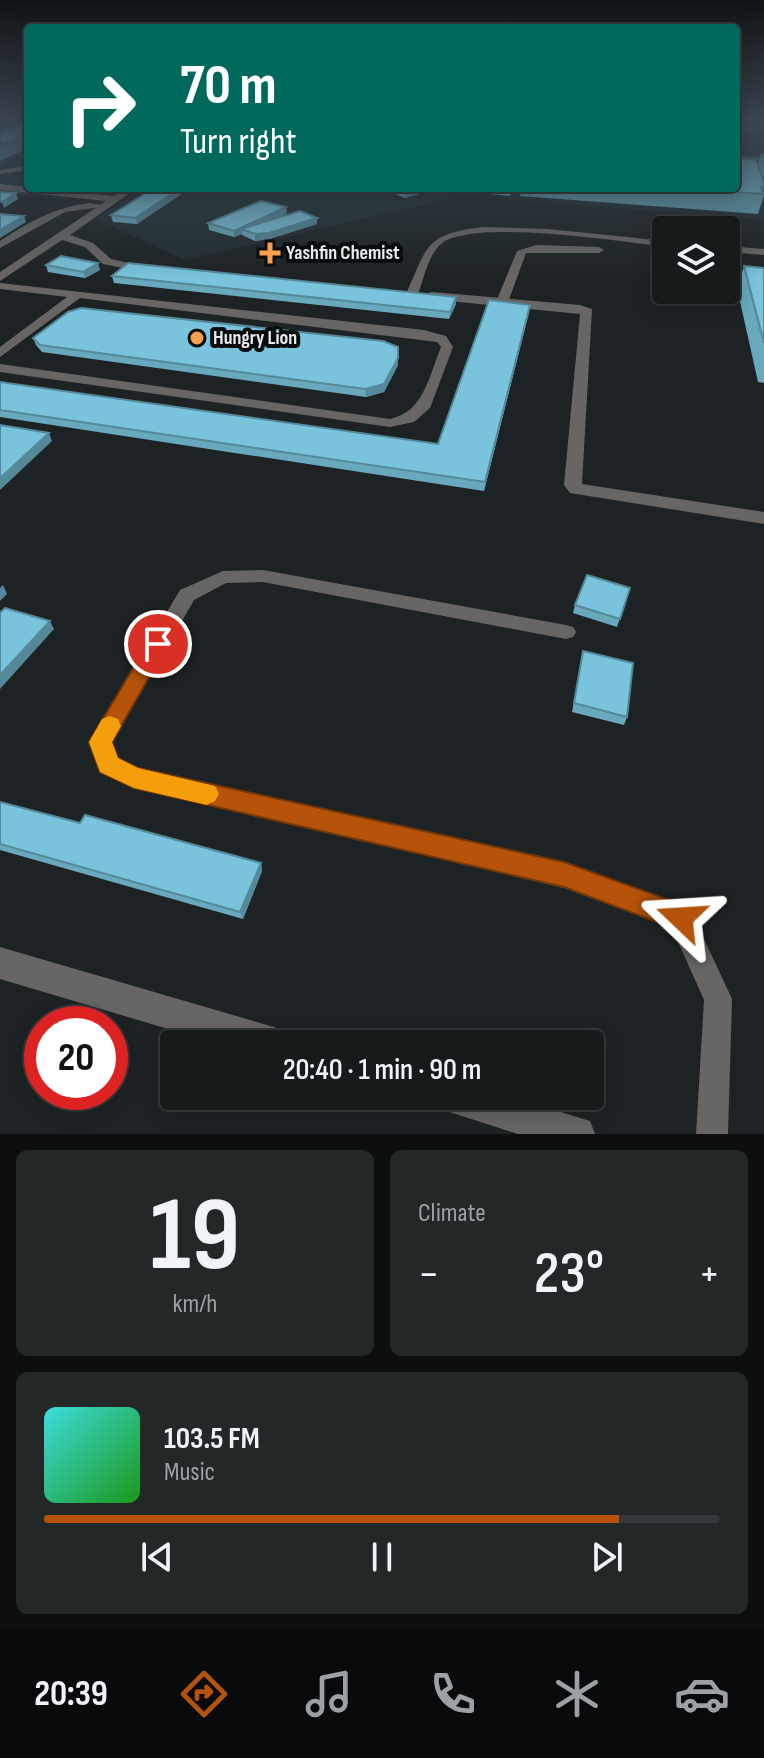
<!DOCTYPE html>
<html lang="en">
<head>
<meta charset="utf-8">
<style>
	:root { --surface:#161a1b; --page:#232728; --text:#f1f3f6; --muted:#9ea1a3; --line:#35383a; --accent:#b45309 }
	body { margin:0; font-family:"Sofia Sans Condensed",sans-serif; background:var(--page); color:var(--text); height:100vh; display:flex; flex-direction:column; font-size:30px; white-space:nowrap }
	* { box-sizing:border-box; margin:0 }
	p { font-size:26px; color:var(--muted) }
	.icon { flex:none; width:44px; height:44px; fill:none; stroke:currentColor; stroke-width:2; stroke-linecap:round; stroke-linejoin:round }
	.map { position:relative; height:1134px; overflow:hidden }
	.sheet { display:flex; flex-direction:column; gap:16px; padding:16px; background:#0c0e0f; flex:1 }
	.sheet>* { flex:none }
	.banner { position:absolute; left:24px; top:24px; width:716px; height:168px; border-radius:8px; box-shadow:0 4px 20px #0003,0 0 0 2px var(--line); background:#00695c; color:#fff; overflow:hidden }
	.tools { position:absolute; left:652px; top:216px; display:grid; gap:16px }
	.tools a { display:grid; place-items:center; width:88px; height:88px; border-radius:8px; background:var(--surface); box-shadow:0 4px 20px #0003,0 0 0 2px var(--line); font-size:40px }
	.speed { position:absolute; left:24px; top:1006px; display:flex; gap:16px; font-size:40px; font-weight:700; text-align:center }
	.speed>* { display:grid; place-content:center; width:104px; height:104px; border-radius:50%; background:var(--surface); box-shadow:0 4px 20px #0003,0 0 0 2px var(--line); line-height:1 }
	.speed .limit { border:12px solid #d22; background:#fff; color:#111 }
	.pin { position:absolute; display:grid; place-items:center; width:68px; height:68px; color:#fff; margin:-34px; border:4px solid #fff; border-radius:50%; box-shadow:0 2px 8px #0007 }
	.me { position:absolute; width:88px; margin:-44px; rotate:290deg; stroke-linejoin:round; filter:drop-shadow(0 0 6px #0008) }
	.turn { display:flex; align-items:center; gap:28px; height:168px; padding:0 24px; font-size:36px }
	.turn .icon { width:104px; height:104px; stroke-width:2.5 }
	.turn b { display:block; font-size:56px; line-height:68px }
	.big { font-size:60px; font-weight:600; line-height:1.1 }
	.sheet .widget { flex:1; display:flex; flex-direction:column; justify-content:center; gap:12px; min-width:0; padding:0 28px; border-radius:12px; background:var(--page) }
	.sheet .dial { align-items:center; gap:0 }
	.dial b { font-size:104px; line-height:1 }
	.song { display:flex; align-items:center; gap:24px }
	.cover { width:96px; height:96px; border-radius:12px; background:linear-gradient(135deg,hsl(180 70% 55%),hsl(120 70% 35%)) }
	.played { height:8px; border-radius:4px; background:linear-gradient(90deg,var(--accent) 85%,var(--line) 85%) }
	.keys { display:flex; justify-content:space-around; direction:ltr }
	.heat { display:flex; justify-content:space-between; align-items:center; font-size:44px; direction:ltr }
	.sheet .tiles { flex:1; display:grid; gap:16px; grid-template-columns:1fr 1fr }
	.widget:last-child { grid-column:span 2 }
	.trip { position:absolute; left:160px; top:1030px; width:444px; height:80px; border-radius:8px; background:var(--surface); box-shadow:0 4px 20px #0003,0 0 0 2px var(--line); font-weight:600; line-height:80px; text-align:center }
	.tab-bar { display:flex; height:128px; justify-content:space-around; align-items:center; background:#090a0b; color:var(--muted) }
	.tab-bar .icon { width:56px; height:56px }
	.tab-bar .on { color:var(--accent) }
	.tab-bar b { font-size:36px; color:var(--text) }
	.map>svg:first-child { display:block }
	.built { fill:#212d31 }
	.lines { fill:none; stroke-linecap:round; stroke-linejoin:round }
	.service { fill:#686664; fill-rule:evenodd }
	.minor { fill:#686664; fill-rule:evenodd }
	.wall { fill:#68a9bd }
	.shaded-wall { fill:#55899a }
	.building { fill:#79c4dc; stroke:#55899a; stroke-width:2 }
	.route { fill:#b45309; stroke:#753606; stroke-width:2 }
	.slow { fill:#f59e0b }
	.poi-dot { fill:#fa9f4f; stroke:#090c0c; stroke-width:3 }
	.labels { text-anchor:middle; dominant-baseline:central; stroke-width:8; stroke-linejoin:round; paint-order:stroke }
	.far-poi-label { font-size:20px; font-weight:bold; fill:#e8ebed; stroke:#090c0c; text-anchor:start }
</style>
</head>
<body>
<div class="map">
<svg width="764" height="1134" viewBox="0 0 764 1134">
	<rect width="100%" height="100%" fill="#1d2324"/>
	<g class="built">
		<path d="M 0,120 L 28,120 L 28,188 L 87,188 L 67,200 L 0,194 Z"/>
		<path d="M 736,124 L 764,125 L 764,220 L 462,196 L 185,260 L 96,219 L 142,188 L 736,188 Z"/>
	</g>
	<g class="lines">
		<g class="service">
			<path d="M 736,124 L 764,126 L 764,130 L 736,128 Z"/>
			<path d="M 736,156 L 764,157 L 764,161 L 736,160 Z"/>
			<path d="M 28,166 L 28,170 L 0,174 L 0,170 Z"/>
			<path d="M 89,203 L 109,206 L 65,212 L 0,248 L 0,241 C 29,222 55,207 89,203 Z"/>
			<path d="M 483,227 L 548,229 L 666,241 L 666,247 C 623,242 472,218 441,244 C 428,255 424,279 418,294 L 408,296 L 406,294 C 428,245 425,234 483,227 Z"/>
			<path d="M 536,245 L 599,247 L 604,250 L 599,253 L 526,253 L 508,302 L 498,304 L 496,302 L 517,251 Z"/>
			<path d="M 726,246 L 764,249 L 764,255 L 726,252 Z"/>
			<path d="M 0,283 L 424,330 L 446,336 L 453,347 L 430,408 L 414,422 L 390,427 L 0,372 L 0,364 L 390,419 C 424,412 429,376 441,347 L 437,342 L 80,298 L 0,357 L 0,347 L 67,297 L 0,289 Z"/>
			<path d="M 263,570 L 566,625 L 573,627 L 576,632 L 573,637 L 566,639 L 263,582 L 226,583 L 194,600 L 112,743 L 117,759 L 137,767 L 564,862 L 690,909 L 732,999 L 728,1134 L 696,1134 L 704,1000 L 672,928 L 564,888 L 134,787 L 100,772 L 90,742 L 180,590 L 223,571 Z"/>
		</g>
		<g class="minor">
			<path d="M 0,184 L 114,196 L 126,188 L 137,188 L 70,235 L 93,243 L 111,259 L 155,269 L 149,273 L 103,264 L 85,247 L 62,240 L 0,281 L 0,272 L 106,201 L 0,190 Z"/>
			<path d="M 432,292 L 580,305 L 592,309 L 582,484 L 764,512 L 764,524 L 570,493 L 564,485 L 580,314 L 428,299 L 428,293 Z"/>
			<path d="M 0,947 L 274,1027 L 286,1032 L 291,1044 L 219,1044 L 0,979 Z"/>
			<path d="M 432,1096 L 508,1096 L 590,1121 L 595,1134 L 518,1134 L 437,1108 Z"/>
		</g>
	</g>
	<g class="wall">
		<path d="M 736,120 L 742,137 L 738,152 L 736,152 Z"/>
		<path d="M 761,154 L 764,154 L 764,195 L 758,214 L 520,196 L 521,188 L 736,188 L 758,165 Z"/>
		<path d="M 154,188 L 137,224 L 113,222 L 111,215 Z"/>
		<path d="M 383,188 L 437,188 L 436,189 L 405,198 L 383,189 Z"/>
		<path d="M 477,188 L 515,188 L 510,196 L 477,193 Z"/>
		<path d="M 287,213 L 277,218 L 317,224 L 269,239 L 255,241 L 242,235 L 242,234 L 234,237 L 209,230 L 208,223 Z"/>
		<path d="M 46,265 L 100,270 L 85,278 L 48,272 Z"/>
		<path d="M 744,266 L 764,268 L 764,383 L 758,382 L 737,288 Z"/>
		<path d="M 112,276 L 456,297 L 456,304 L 449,319 L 114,283 Z"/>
		<path d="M 529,312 L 484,491 L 0,417 L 0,382 L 438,444 Z"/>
		<path d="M 33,338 L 398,365 L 384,392 L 366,397 L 42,352 L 36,345 Z"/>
		<path d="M 630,588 L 617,627 L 573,613 L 575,605 Z"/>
		<path d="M 583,651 L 627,717 L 624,725 L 572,712 Z"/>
		<path d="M 0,802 L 80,823 L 261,863 L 262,871 L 243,919 L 0,850 Z"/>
	</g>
	<g class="shaded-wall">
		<path d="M 28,133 L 28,148 L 0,161 L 0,144 Z"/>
		<path d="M 181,188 L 191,188 L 137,224 L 135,218 Z"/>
		<path d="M 419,188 L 437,188 L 436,189 L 405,198 L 405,192 Z"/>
		<path d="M 16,193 L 18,199 L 4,208 L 2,202 Z"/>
		<path d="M 286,207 L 287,213 L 247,231 L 241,229 L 242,234 L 234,237 L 234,231 Z"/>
		<path d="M 24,216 L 26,222 L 0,238 L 0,230 Z"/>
		<path d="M 317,218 L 317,224 L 269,239 L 255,241 L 255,234 Z"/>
		<path d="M 98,263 L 100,270 L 85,278 L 83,272 Z"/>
		<path d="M 456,297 L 456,304 L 449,319 L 450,312 Z"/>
		<path d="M 530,305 L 529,312 L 484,491 L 485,482 Z"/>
		<path d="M 398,358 L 398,365 L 384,392 L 366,397 L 365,389 Z"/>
		<path d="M 49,433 L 52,441 L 0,490 L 0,478 Z"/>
		<path d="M 3,585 L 7,594 L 0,601 L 0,588 Z"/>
		<path d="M 50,621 L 54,629 L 0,689 L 0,675 Z"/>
		<path d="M 261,863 L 262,871 L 243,919 L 240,912 Z"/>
	</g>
	<g class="building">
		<path d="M 736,120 L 738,120 L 742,137 L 736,137 Z"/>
		<path d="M 22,123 L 28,124 L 28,133 L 0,144 L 0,132 Z"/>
		<path d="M 736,158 L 756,160 L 764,181 L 764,187 L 761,187 L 764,194 L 677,188 L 736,188 Z"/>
		<path d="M 154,188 L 181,188 L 135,218 L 111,215 Z"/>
		<path d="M 395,188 L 419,188 L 405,192 Z"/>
		<path d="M 488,188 L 512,188 L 511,190 Z"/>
		<path d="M 0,192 L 16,193 L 2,202 L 0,201 Z"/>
		<path d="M 261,201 L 286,207 L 234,231 L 208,223 Z"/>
		<path d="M 300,211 L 317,218 L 269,233 L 255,234 L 241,229 Z"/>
		<path d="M 0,214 L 24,216 L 0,230 Z"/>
		<path d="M 61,256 L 98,263 L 83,272 L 46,265 Z"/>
		<path d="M 128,263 L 456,297 L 450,312 L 112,276 Z"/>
		<path d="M 744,266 L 764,268 L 764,343 Z"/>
		<path d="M 489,300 L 530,305 L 485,482 L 0,410 L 0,382 L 438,444 Z"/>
		<path d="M 81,308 L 383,341 L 398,347 L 398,358 L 384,384 L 365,389 L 40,345 L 33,338 L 68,312 Z"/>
		<path d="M 0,425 L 49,433 L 0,478 Z"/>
		<path d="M 587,575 L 630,588 L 620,619 L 575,605 Z"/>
		<path d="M 5,608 L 50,621 L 0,675 L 0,613 Z"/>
		<path d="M 583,651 L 633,663 L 627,717 L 574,703 Z"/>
		<path d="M 0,802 L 80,823 L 85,815 L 261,863 L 240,912 L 0,844 Z"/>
	</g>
	<linearGradient id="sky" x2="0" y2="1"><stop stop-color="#101314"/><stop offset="0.43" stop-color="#3a4550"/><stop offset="1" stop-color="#3a4550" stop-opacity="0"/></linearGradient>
	<rect width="764" height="279" fill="url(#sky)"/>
	<path class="route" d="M 158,636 L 165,638 L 168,644 L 112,742 L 118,758 L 138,768 L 564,862 L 691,908 L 695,918 L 691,927 L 681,931 L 564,887 L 134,788 L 100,772 L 89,742 L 151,638 Z"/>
	<path class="slow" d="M 110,716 L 118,719 L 121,726 L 112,742 L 118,758 L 138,768 L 215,786 L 219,794 L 215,801 L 207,805 L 134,788 L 100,772 L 89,742 L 102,719 Z"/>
	<g class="poi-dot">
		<path d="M266 241h8v8h8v8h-8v8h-8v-8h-8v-8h8z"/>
		<circle cx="197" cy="338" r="8"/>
	</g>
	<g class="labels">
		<g class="far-poi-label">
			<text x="286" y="253">Yashfin Chemist</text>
			<text x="213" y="338">Hungry Lion</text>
		</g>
	</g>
</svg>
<div class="tools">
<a><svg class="icon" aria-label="layers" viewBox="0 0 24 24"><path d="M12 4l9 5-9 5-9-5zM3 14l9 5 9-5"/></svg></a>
</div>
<div class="speed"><div class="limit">20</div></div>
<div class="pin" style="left:158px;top:644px;background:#d93025"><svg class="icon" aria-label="arrive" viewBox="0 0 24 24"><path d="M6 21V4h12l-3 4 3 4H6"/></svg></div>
<svg class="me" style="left:681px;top:918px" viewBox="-20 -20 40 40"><path d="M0-17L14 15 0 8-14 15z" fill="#b45309" stroke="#fff" stroke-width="4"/></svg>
<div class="trip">20:40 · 1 min · 90 m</div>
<div class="banner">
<div class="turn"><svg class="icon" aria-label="right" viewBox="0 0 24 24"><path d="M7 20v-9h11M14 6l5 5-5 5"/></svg><div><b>70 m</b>Turn right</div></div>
</div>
</div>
<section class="sheet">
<div class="tiles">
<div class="widget dial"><b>19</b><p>km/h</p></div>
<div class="widget"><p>Climate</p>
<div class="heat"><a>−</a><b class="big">23°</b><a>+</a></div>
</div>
<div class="widget">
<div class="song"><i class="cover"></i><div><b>103.5 FM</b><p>Music</p></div></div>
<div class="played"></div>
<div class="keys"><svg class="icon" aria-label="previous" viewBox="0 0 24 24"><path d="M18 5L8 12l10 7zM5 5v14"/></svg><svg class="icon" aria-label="pause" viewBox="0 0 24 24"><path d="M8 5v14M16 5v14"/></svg><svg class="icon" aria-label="next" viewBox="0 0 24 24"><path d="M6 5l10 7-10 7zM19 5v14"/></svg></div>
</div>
</div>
</section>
<nav class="tab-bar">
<b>20:39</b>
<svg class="icon on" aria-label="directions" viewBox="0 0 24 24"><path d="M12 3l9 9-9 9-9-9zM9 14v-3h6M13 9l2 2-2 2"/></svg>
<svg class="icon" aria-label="music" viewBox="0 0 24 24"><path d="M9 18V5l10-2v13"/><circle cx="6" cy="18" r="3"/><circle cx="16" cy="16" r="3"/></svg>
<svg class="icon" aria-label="phone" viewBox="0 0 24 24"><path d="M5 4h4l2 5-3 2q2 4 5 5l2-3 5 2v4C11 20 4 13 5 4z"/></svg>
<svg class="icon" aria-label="climate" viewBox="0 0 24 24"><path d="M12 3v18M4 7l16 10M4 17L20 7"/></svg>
<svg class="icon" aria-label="car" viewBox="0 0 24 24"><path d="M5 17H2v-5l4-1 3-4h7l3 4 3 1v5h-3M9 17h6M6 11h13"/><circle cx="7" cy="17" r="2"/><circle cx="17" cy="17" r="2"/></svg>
</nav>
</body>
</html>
